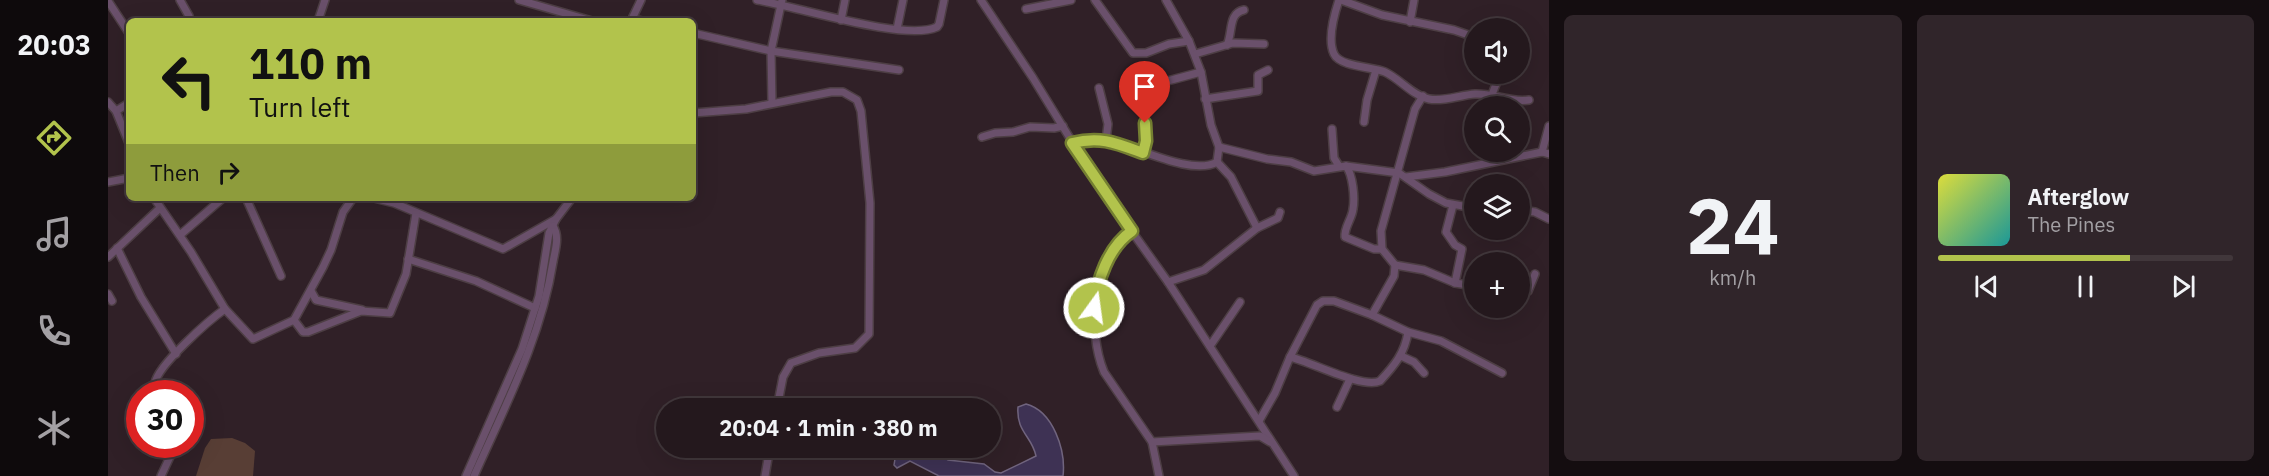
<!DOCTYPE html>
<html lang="en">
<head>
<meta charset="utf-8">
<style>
	:root { --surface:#24181d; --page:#30252a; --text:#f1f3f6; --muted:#a3a0a4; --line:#41373b; --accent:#b2c34c }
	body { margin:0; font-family:"IBM Plex Sans",sans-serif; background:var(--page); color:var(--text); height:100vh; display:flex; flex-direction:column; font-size:22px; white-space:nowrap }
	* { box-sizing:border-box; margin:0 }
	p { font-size:20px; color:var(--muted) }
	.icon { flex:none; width:33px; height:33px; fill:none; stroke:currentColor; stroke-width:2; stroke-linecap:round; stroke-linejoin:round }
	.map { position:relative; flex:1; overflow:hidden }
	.drawer { display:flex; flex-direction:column; gap:15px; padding:15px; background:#140d10; width:720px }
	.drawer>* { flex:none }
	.hud { position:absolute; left:18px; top:18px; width:570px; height:183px; border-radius:9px; box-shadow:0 6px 24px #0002,0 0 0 2px var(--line); background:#b2c34c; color:#111; overflow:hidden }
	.buttons { position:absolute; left:1356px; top:18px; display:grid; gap:12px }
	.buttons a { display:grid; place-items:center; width:66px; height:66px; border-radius:50%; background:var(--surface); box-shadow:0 6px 24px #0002,0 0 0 2px var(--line); font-size:30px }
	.speed { position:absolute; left:18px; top:380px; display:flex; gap:12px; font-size:30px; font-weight:700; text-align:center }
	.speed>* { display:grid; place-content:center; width:78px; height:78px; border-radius:50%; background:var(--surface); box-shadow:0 6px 24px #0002,0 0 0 2px var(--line); line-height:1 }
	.speed .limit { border:9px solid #d22; background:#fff; color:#111 }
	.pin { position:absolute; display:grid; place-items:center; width:51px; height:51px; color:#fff; margin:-62px -26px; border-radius:50% 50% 50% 0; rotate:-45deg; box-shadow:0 0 6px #0007 }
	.pin .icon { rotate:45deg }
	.me { position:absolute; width:66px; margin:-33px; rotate:14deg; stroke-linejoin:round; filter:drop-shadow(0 0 4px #0008) }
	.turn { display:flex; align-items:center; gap:21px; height:126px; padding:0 24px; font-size:27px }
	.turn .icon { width:78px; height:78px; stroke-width:2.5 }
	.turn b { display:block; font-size:42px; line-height:51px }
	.then { display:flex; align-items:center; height:57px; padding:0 24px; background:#0003; gap:12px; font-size:22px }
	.drawer .card { flex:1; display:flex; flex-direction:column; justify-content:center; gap:9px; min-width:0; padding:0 21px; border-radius:9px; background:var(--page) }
	.drawer .dial { align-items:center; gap:0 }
	.dial b { font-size:78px; line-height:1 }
	.song { display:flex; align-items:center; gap:18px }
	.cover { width:72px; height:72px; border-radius:9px; background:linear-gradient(135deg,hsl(60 70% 55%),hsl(180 70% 35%)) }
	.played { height:6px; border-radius:3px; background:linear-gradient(90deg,var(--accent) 65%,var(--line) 65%) }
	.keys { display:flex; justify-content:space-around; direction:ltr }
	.drawer .tiles { flex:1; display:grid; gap:15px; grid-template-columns:repeat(2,1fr) }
	.trip { position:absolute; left:548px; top:398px; width:345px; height:60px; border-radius:30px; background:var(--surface); box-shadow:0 6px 24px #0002,0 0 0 2px var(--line); font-weight:700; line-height:60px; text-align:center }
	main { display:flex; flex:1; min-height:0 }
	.tab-bar { display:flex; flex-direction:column; width:108px; justify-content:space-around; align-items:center; background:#0e0a0c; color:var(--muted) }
	.tab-bar .icon { width:42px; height:42px }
	.tab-bar .on { color:var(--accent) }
	.tab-bar b { font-size:27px; color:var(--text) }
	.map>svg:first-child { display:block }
	.green { fill:#583e35 }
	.water { fill:#3e3254; stroke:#70647e; stroke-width:1.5 }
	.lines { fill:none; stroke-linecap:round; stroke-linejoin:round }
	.minor-casing { stroke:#4d3e44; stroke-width:10 }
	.minor { stroke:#6a506b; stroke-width:7 }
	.route-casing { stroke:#747f31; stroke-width:15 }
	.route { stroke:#b2c34c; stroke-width:10 }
</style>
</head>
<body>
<main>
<nav class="tab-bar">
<b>20:03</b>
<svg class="icon on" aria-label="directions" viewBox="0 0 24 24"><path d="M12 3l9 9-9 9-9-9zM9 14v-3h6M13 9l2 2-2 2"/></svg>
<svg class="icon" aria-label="music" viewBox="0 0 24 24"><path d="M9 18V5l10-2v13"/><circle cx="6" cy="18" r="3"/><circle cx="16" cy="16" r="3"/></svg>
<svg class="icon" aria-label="phone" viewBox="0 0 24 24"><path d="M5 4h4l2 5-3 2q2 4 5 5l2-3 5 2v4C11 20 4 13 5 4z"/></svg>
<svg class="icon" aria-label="climate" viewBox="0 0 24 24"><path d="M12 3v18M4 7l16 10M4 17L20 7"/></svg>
</nav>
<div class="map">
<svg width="1441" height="476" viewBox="0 0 1441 476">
	<rect width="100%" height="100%" fill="#302027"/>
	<path class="green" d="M 124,438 L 137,443 L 147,451 L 145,476 L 88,476 L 97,448 L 103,439 Z"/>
	<path class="water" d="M 918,404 C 945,411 958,450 955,476 L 831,476 L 802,461 L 789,468 L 786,465 L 789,447 L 821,447 L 840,460 L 876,464 L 887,472 L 893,473 L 928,456 C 924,436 908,432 910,407 Z"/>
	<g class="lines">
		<g class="minor-casing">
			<g id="minor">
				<path d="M 72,0 L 81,16"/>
				<path d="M 411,0 L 484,21"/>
				<path d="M 649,0 C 687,6 797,42 829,27 L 831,24 L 836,0"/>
				<path d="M 873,0 L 925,78 L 990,184 L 1060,282 L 1186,476"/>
				<path d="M 987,0 L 1025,53 L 1038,53 L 1061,44 L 1081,41"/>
				<path d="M 1058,0 L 1081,41 L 1093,72 L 1103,125 L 1111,147 L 1109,162"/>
				<path d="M 1231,0 C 1226,15 1219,39 1226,54 C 1232,67 1266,67 1277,72 C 1292,79 1305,96 1321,99 C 1335,102 1352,95 1367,94 C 1385,93 1402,103 1421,100"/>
				<path d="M 1233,0 L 1274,15 L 1346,30 L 1366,37"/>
				<path d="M 0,1 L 21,33"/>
				<path d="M 918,9 L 963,0"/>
				<path d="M 524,19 L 534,21"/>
				<path d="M 733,20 L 737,0"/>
				<path d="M 210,21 L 217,0"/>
				<path d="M 523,21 L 533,0"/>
				<path d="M 1302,22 L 1306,0"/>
				<path d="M 789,29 L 795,0"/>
				<path d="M 585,33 L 663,51 L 791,70"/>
				<path d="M 1119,45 C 1125,32 1120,13 1136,10"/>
				<path d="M 1087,54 L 1125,43 L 1156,44"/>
				<path d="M 991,88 L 1000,124 L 998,140"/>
				<path d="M 1026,90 L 1093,72"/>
				<path d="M 1315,96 L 1307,109 L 1273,231 L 1274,249 L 1287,265 L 1316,270 L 1347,283 L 1366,286"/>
				<path d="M 1383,97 L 1392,74"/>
				<path d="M 1097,99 L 1150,91 L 1150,75 L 1160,70"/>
				<path d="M 0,102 L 8,111 L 21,143"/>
				<path d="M 664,103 L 663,51 L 674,0"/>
				<path d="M 8,111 L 21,103"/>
				<path d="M 585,113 L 638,109 L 723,92 L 735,92 L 749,100 L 753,111 L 762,203 L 761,334 L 747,348 L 711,353 L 683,363 L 675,377 L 669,408"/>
				<path d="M 1256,122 L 1259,100 L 1268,70"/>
				<path d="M 1224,129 L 1226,158 L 1231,166"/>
				<path d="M 874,137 L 887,133 L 905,132 L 922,127 L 946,128 L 955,126"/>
				<path d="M 964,143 C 975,140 985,138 997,140 C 1024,144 1083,177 1109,162"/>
				<path d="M 1111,147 L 1159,159 L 1183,162 L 1206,171 L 1238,166 L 1291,173 L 1321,194 L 1338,203 L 1366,208"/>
				<path d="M 1434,152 L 1441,126"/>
				<path d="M 1035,153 L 1038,141 L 1037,123"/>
				<path d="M 1109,162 L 1123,177 L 1149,228"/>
				<path d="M 1238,166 C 1245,175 1247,198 1245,209 C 1244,219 1236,227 1237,237 L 1266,249 L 1274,249"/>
				<path d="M 1298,177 L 1337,172 L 1434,152 L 1441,154"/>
				<path d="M 0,182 L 21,178"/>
				<path d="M 46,198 L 83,252 L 117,309 L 145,339 L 186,320 L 215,267 L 223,250 L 235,212 L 245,198"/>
				<path d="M 138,198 L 173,276"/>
				<path d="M 266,198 L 286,203 L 395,249 L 448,219"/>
				<path d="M 1345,205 L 1338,232 L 1347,245 L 1354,249 L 1347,283"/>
				<path d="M 1412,210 L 1427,212 L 1441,219"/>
				<path d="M 1024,231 C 983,257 979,331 996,372 L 1044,442 L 1051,476"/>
				<path d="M 72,235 L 115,198"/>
				<path d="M 9,248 L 33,297 L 68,354"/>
				<path d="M 0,257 L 52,208"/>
				<path d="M 300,259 L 368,281 L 427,308"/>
				<path d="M 1060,282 L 1096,270 L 1149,228 L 1170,218 L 1172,212"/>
				<path d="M 203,291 L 208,300 L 254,310"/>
				<path d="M 0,294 L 4,301"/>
				<path d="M 1412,297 L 1420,291 L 1427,274"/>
				<path d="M 1264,315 L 1286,276 L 1287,265"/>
				<path d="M 186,320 L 195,332 L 200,332 L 253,311 L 282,313 L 298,274 L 308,213"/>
				<path d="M 1102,346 L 1132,302"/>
				<path d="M 1293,356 L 1306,362 L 1316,373"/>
				<path d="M 1182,357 C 1204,362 1254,389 1272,381 C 1286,366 1297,353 1300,332"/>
				<path d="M 53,393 L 47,383 C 50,365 101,320 117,309"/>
				<path d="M 1229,407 L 1242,379"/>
				<path d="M 1151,421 L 1167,393 L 1182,357 L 1209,305 L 1215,301 L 1226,301 L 1264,315 L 1300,332 L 1333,341 L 1394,373"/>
				<path d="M 1044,442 L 1152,436 L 1162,442"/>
				<path d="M 53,476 L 68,444"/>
				<path d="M 358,476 L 414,349 L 431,296 L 441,233 L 448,219 L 464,198"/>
				<path d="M 366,476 C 397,406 433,338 445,262 C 447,250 452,237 445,226"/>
				<path d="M 657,476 L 662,447"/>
			</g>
		</g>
		<use href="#minor" class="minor"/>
	</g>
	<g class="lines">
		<g class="route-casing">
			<path id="route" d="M 986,308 C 989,281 1000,247 1024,231 L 964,143 C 993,136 1008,143 1035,153 L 1038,141 L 1037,123"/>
		</g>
		<use href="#route" class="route"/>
	</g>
</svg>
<div class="buttons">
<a><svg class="icon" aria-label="sound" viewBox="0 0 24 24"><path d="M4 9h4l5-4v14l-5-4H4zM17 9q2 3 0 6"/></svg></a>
<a><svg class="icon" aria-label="search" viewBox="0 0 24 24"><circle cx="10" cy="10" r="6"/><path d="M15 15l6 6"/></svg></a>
<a><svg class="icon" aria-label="layers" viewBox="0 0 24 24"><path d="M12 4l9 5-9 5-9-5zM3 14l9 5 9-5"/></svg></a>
<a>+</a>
</div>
<div class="speed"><div class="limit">30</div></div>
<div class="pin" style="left:1037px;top:123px;background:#d93025"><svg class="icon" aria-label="arrive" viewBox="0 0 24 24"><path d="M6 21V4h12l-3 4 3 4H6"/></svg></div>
<svg class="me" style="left:986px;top:308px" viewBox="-20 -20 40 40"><circle r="17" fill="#b2c34c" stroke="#fff" stroke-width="3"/><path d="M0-11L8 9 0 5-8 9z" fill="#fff"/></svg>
<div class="trip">20:04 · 1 min · 380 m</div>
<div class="hud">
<div class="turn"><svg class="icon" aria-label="left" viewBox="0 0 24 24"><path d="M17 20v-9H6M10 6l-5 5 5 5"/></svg><div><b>110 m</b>Turn left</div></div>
<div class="then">Then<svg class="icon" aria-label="right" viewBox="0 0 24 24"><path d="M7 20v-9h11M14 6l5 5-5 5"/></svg></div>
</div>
</div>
<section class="drawer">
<div class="tiles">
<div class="card dial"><b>24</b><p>km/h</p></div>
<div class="card">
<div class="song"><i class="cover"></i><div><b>Afterglow</b><p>The Pines</p></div></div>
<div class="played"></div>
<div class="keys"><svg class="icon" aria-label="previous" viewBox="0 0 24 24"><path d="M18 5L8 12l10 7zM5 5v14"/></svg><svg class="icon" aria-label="pause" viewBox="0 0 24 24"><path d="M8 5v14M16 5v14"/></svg><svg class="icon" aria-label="next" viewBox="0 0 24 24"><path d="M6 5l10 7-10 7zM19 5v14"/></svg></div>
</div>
</div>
</section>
</main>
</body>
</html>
